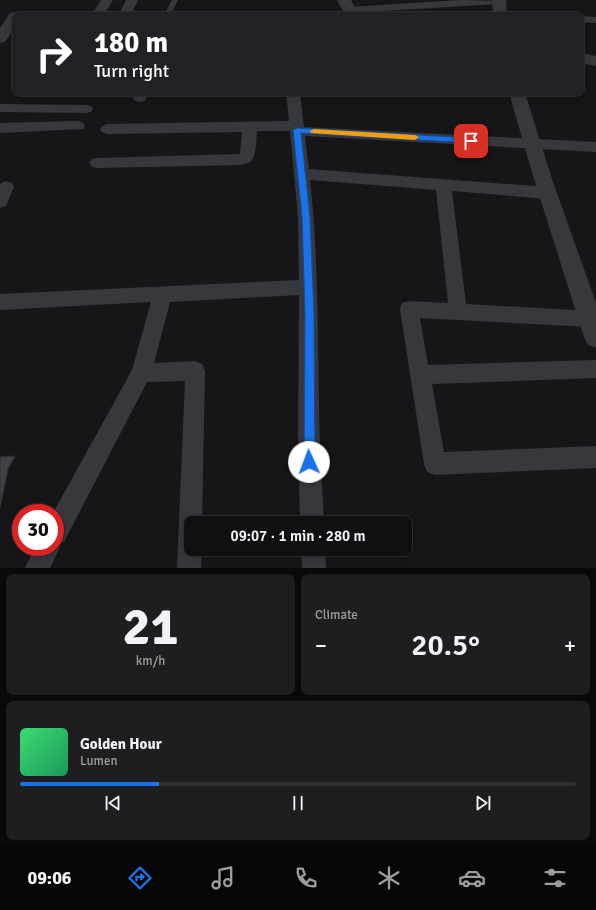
<!DOCTYPE html>
<html lang="en">
<head>
<meta charset="utf-8">
<style>
	:root { --surface:#101012; --page:#1e1e20; --text:#f1f3f6; --muted:#9c9d9f; --line:#303032; --accent:#1a73e8 }
	body { margin:0; font-family:Signika,sans-serif; background:var(--page); color:var(--text); height:100vh; display:flex; flex-direction:column; font-size:15px; white-space:nowrap }
	* { box-sizing:border-box; margin:0 }
	p { font-size:13px; color:var(--muted) }
	.icon { flex:none; width:22px; height:22px; fill:none; stroke:currentColor; stroke-width:2; stroke-linecap:round; stroke-linejoin:round }
	.map { position:relative; height:568px; overflow:hidden }
	.panel { display:flex; flex-direction:column; gap:6px; padding:6px; background:#09090a; flex:1 }
	.panel>* { flex:none }
	.guide { position:absolute; left:12px; top:12px; width:572px; height:84px; border-radius:8px; box-shadow:0 2px 10px #0003,0 0 0 1px var(--line); background:#202124; color:#fff; overflow:hidden }
	.speed { position:absolute; left:12px; top:504px; display:flex; gap:8px; font-size:20px; font-weight:700; text-align:center }
	.speed>* { display:grid; place-content:center; width:52px; height:52px; border-radius:50%; background:var(--surface); box-shadow:0 2px 10px #0003,0 0 0 1px var(--line); line-height:1 }
	.speed .limit { border:6px solid #d22; background:#fff; color:#111 }
	.pin { position:absolute; display:grid; place-items:center; width:34px; height:34px; color:#fff; margin:-17px; border-radius:8px; box-shadow:0 2px 6px #0006 }
	.me { position:absolute; width:44px; margin:-22px; rotate:358deg; stroke-linejoin:round; filter:drop-shadow(0 0 3px #0008) }
	.turn { display:flex; align-items:center; gap:14px; height:84px; padding:0 16px; font-size:18px }
	.turn .icon { width:52px; height:52px; stroke-width:2.5 }
	.turn b { display:block; font-size:28px; line-height:34px }
	.big { font-size:30px; font-weight:600; line-height:1.1 }
	.panel .tile { flex:1; display:flex; flex-direction:column; justify-content:center; gap:6px; min-width:0; padding:0 14px; border-radius:8px; background:var(--page) }
	.panel .dial { align-items:center; gap:0 }
	.dial b { font-size:52px; line-height:1 }
	.song { display:flex; align-items:center; gap:12px }
	.cover { width:48px; height:48px; border-radius:6px; background:linear-gradient(135deg,hsl(140 70% 55%),hsl(150 70% 35%)) }
	.played { height:4px; border-radius:2px; background:linear-gradient(90deg,var(--accent) 25%,var(--line) 25%) }
	.keys { display:flex; justify-content:space-around; direction:ltr }
	.heat { display:flex; justify-content:space-between; align-items:center; font-size:22px; direction:ltr }
	.panel .tiles { flex:1; display:grid; gap:6px; grid-template-columns:1fr 1fr }
	.tile:last-child { grid-column:span 2 }
	.trip { position:absolute; left:184px; top:516px; width:228px; height:40px; border-radius:8px; background:var(--surface); box-shadow:0 2px 10px #0003,0 0 0 1px var(--line); font-weight:600; line-height:40px; text-align:center }
	.dock { display:flex; height:64px; justify-content:space-around; align-items:center; background:#060607; color:var(--muted) }
	.dock .icon { width:28px; height:28px }
	.dock .active { color:var(--accent) }
	.dock b { font-size:18px; color:var(--text) }
	.map>svg:first-child { display:block }
	.building { fill:#404145; stroke:#303034 }
	.lines { fill:none; stroke-linecap:round; stroke-linejoin:round }
	.service { fill:#37383d; fill-rule:evenodd }
	.minor { fill:#37383d; fill-rule:evenodd }
	.tertiary { fill:#37383d; fill-rule:evenodd }
	.route { fill:#1a73e8; stroke:#114b97 }
	.slow { fill:#f59e0b }
</style>
</head>
<body>
<div class="map">
<svg width="596" height="568" viewBox="0 0 596 568">
	<rect width="100%" height="100%" fill="#161618"/>
	<path class="building" d="M 15,456 L 8,469 L 0,508 L 0,457 Z"/>
	<g class="lines">
		<path class="service" d="M 172,0 L 178,0 L 170,15 L 164,15 Z"/>
		<g class="minor">
			<path d="M 101,0 L 113,0 L 104,15 L 92,15 Z"/>
			<path d="M 126,0 L 138,0 L 131,15 L 119,15 Z"/>
			<path d="M 460,0 L 505,1 L 499,4 L 349,13 L 345,12 L 343,10 L 345,8 L 349,7 Z"/>
			<path d="M 581,16 L 596,17 L 596,23 L 581,22 Z"/>
			<path d="M 134,93 L 148,93 L 145,101 L 140,102 L 135,101 L 133,98 Z"/>
			<path d="M 286,93 L 300,93 L 304,127 L 596,142 L 596,152 L 305,136 L 309,169 L 548,187 L 554,189 L 556,193 L 554,197 L 548,199 L 452,191 L 466,304 L 590,311 L 596,313 L 596,325 L 590,327 L 420,318 L 428,365 L 596,360 L 596,378 L 432,384 L 444,452 L 596,446 L 596,468 L 435,475 L 427,472 L 424,464 L 400,309 L 402,303 L 409,301 L 448,303 L 436,190 L 310,180 C 320,269 317,358 320,447 C 321,472 323,498 324,523 L 300,523 L 298,447 L 299,295 L 170,302 L 154,363 L 195,361 L 202,364 L 205,371 L 202,523 L 191,523 L 191,549 L 202,549 L 201,568 L 177,568 L 185,381 L 147,382 L 64,542 L 59,543 L 60,547 L 50,568 L 25,568 L 35,547 L 55,547 L 55,513 L 53,513 L 132,370 L 151,302 L 0,310 L 0,294 L 299,280 L 298,217 L 290,131 L 257,131 C 256,142 257,152 251,162 L 240,165 L 97,168 L 92,167 L 89,163 L 92,159 L 97,158 L 240,154 L 242,132 L 107,134 L 102,132 L 100,129 L 102,126 L 107,124 L 289,121 Z"/>
			<path d="M 0,104 L 86,105 L 91,106 L 93,109 L 91,112 L 86,113 L 0,112 Z"/>
			<path d="M 78,121 L 83,123 L 85,126 L 83,129 L 0,133 L 0,123 Z"/>
			<path d="M 6,181 L 12,183 L 14,187 L 6,206 L 0,208 L 0,184 Z"/>
			<path d="M 301,549 L 325,549 L 326,568 L 302,568 Z"/>
		</g>
		<g class="tertiary">
			<path d="M 337,0 L 351,0 L 359,15 L 345,15 Z"/>
			<path d="M 492,0 L 506,0 L 507,15 L 493,15 Z"/>
			<path d="M 15,12 L 21,15 L 15,15 L 15,27 L 5,42 L 0,43 L 0,28 L 10,13 Z"/>
			<path d="M 581,53 L 596,56 L 596,66 L 581,63 Z"/>
			<path d="M 509,93 L 525,93 L 552,179 L 596,303 L 596,348 L 588,345 L 584,337 L 534,179 Z"/>
		</g>
	</g>
	<path class="route" d="M 297,128 L 471,138 L 475,141 L 471,143 L 301,133 L 310,217 L 314,314 L 315,462 L 313,466 L 309,468 L 305,466 L 304,462 L 305,314 L 302,217 L 293,130 Z"/>
	<path class="slow" d="M 314,129 L 415,135 L 419,137 L 415,140 L 311,133 L 310,131 Z"/>
</svg>
<div class="speed"><div class="limit">30</div></div>
<div class="pin" style="left:471px;top:141px;background:#d93025"><svg class="icon" aria-label="arrive" viewBox="0 0 24 24"><path d="M6 21V4h12l-3 4 3 4H6"/></svg></div>
<svg class="me" style="left:309px;top:462px" viewBox="-20 -20 40 40"><circle r="19" fill="#fff"/><path d="M0-13L10 11 0 6-10 11z" fill="#1a73e8"/></svg>
<div class="trip">09:07 · 1 min · 280 m</div>
<div class="guide">
<div class="turn"><svg class="icon" aria-label="right" viewBox="0 0 24 24"><path d="M7 20v-9h11M14 6l5 5-5 5"/></svg><div><b>180 m</b>Turn right</div></div>
</div>
</div>
<section class="panel">
<div class="tiles">
<div class="tile dial"><b>21</b><p>km/h</p></div>
<div class="tile"><p>Climate</p>
<div class="heat"><a>−</a><b class="big">20.5°</b><a>+</a></div>
</div>
<div class="tile">
<div class="song"><i class="cover"></i><div><b>Golden Hour</b><p>Lumen</p></div></div>
<div class="played"></div>
<div class="keys"><svg class="icon" aria-label="previous" viewBox="0 0 24 24"><path d="M18 5L8 12l10 7zM5 5v14"/></svg><svg class="icon" aria-label="pause" viewBox="0 0 24 24"><path d="M8 5v14M16 5v14"/></svg><svg class="icon" aria-label="next" viewBox="0 0 24 24"><path d="M6 5l10 7-10 7zM19 5v14"/></svg></div>
</div>
</div>
</section>
<nav class="dock">
<b>09:06</b>
<svg class="icon active" aria-label="directions" viewBox="0 0 24 24"><path d="M12 3l9 9-9 9-9-9zM9 14v-3h6M13 9l2 2-2 2"/></svg>
<svg class="icon" aria-label="music" viewBox="0 0 24 24"><path d="M9 18V5l10-2v13"/><circle cx="6" cy="18" r="3"/><circle cx="16" cy="16" r="3"/></svg>
<svg class="icon" aria-label="phone" viewBox="0 0 24 24"><path d="M5 4h4l2 5-3 2q2 4 5 5l2-3 5 2v4C11 20 4 13 5 4z"/></svg>
<svg class="icon" aria-label="climate" viewBox="0 0 24 24"><path d="M12 3v18M4 7l16 10M4 17L20 7"/></svg>
<svg class="icon" aria-label="car" viewBox="0 0 24 24"><path d="M5 17H2v-5l4-1 3-4h7l3 4 3 1v5h-3M9 17h6M6 11h13"/><circle cx="7" cy="17" r="2"/><circle cx="17" cy="17" r="2"/></svg>
<svg class="icon" aria-label="filters" viewBox="0 0 24 24"><path d="M4 7h16M4 17h16"/><circle cx="9" cy="7" r="2"/><circle cx="15" cy="17" r="2"/></svg>
</nav>
</body>
</html>
